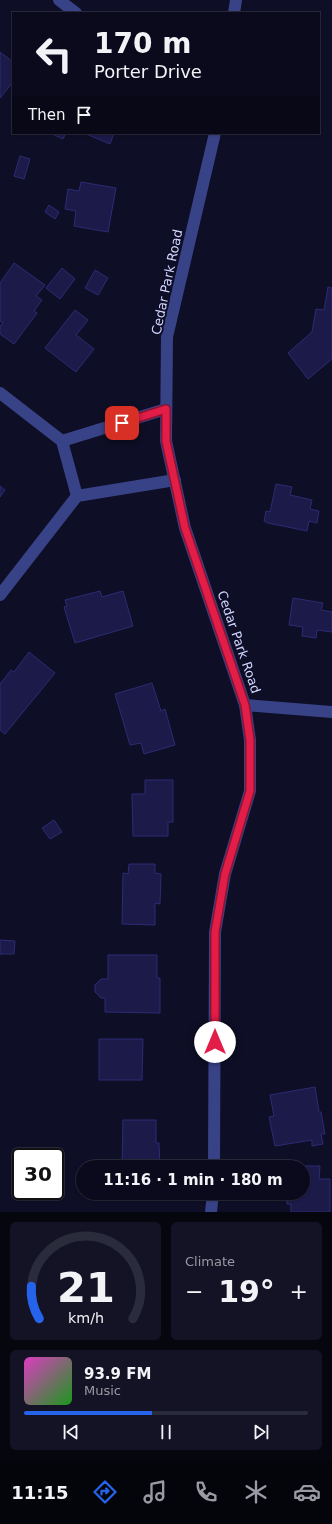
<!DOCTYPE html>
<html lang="en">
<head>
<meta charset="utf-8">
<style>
	:root { --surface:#0a0a1c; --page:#131325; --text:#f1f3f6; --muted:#999aa3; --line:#2a2b3b; --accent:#2563eb }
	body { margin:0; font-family:"DejaVu Sans",sans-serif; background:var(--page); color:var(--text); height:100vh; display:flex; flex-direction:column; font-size:15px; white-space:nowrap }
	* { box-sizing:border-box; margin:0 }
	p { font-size:13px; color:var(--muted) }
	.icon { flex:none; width:22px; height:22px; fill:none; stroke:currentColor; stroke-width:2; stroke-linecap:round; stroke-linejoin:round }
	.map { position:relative; height:1212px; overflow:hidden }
	.details { display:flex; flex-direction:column; gap:10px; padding:10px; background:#06060f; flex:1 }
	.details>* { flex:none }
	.guide { position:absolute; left:12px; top:12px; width:308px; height:122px; border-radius:0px; box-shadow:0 1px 3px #0004,0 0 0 1px var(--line); background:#0a0a1c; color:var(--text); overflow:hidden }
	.speed { position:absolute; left:12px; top:1148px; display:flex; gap:8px; font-size:20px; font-weight:700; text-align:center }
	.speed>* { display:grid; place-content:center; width:52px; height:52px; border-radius:50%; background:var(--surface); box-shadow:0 1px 3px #0004,0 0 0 1px var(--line); line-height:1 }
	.speed .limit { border:2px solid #111; border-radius:6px; background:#fff; color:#111 }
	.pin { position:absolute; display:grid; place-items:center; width:34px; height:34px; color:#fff; margin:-17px; border-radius:8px; box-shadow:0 2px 6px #0006 }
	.me { position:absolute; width:44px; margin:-22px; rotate:0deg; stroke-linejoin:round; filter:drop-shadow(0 0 3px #0008) }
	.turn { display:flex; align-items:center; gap:14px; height:84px; padding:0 16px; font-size:18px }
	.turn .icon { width:52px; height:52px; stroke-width:2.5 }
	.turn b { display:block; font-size:28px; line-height:34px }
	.then { display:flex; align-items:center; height:38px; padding:0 16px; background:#0003; gap:8px; font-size:15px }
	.big { font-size:30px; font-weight:700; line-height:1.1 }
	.details .card { flex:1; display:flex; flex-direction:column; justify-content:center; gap:6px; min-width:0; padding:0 14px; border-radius:6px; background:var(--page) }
	.details .dial { align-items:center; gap:0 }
	.dial svg { height:104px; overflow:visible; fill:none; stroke:var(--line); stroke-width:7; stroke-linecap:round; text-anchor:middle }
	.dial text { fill:var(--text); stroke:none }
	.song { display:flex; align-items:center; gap:12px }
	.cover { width:48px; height:48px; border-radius:6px; background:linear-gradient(135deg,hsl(310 70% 55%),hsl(120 70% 35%)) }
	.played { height:4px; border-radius:2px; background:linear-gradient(90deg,var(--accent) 45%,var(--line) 45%) }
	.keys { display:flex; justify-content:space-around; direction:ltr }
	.heat { display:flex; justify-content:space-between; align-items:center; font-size:22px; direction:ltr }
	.details .tiles { flex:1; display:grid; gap:10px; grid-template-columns:1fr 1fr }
	.card:last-child { grid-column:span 2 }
	.trip { position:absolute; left:76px; top:1160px; width:234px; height:40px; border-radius:20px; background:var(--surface); box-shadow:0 1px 3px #0004,0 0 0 1px var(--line); font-weight:700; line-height:40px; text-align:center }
	.menu { display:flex; height:64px; justify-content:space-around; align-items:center; background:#04040b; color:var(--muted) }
	.menu .icon { width:28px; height:28px }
	.menu .current { color:var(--accent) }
	.menu b { font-size:18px; color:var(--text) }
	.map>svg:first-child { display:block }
	.building { fill:#1b1a48; stroke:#2d2b74 }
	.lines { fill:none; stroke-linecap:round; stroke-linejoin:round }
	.minor { stroke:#384286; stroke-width:12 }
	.route-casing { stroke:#92132f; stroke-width:10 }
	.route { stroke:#e11d48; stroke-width:7 }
	.labels { text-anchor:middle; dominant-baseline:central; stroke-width:4; stroke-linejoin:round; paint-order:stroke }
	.street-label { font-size:13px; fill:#d3d6ff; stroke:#0e0e26 }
</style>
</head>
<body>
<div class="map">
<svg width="332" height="1212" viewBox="0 0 332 1212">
	<rect width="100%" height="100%" fill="#0e0e26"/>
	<g class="building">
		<path d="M 0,52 L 13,62 L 13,82 L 0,98 Z"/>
		<path d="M 50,133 L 66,133 L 63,139 Z"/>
		<path d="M 80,133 L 114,133 L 110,144 L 84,133 L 84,135 Z"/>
		<path d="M 20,156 L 30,159 L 24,179 L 14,176 Z"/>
		<path d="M 81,182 L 116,188 L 108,232 L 74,226 L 76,211 L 65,209 L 68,189 L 79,191 Z"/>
		<path d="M 49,205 L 59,212 L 55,219 L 45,212 Z"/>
		<path d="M 14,263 L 45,285 L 36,296 L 42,300 L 34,311 L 37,313 L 14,344 L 0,334 L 0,326 L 3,323 L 0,321 L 0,283 Z"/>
		<path d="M 62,268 L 75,279 L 60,299 L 46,288 Z"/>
		<path d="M 95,270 L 108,278 L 98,295 L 85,288 Z"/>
		<path d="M 328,287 L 332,288 L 332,359 L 308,379 L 288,353 L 312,332 L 316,309 L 324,310 Z"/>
		<path d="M 75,310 L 88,320 L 76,335 L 94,349 L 76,372 L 45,348 Z"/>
		<path d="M 276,484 L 292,487 L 290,495 L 312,500 L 310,509 L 319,511 L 317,523 L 309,521 L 307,531 L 268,523 L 264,521 L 266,511 L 270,512 Z"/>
		<path d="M 0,486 L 5,490 L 0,497 Z"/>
		<path d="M 100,591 L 102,597 L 123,591 L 133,626 L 75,643 L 64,607 L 67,606 L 65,600 Z"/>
		<path d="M 293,598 L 323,603 L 321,610 L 332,612 L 332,632 L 317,630 L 316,638 L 302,636 L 303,627 L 289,625 Z"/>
		<path d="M 29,652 L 55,673 L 5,734 L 0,730 L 0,684 L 11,670 L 14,672 Z"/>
		<path d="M 152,683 L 161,711 L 165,709 L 175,745 L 144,754 L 141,743 L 130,745 L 115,694 Z"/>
		<path d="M 145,780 L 173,780 L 173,822 L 168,822 L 168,836 L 133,836 L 132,794 L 145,794 Z"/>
		<path d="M 54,820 L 62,832 L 50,839 L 42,828 Z"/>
		<path d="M 129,864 L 155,864 L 155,873 L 161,874 L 160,904 L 155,903 L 155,925 L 122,924 L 123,873 L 128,874 Z"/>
		<path d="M 0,940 L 15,941 L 14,954 L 0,954 Z"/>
		<path d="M 108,955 L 157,955 L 157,978 L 160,978 L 160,1013 L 105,1012 L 105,998 L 101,998 L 95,992 L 95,985 L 101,979 L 108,979 Z"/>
		<path d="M 99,1039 L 143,1039 L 142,1080 L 99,1080 Z"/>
		<path d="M 315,1087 L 319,1112 L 321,1112 L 325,1134 L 321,1134 L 323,1144 L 312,1146 L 312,1140 L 275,1146 L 269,1117 L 274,1116 L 270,1095 Z"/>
		<path d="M 123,1120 L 156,1120 L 156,1143 L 159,1143 L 160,1167 L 122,1167 Z"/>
		<path d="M 288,1166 L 320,1166 L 319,1179 L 330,1179 L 330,1212 L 291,1212 L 291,1204 L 287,1204 L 287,1193 L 303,1193 L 303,1167 L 288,1167 Z"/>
	</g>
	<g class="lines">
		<g class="minor">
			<path d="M 59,0 L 76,13"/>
			<path d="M 234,13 L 236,0"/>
			<path d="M 0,393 L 62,441"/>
			<path d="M 62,441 L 166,409"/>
			<path d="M 62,441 L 77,496"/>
			<path d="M 0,595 L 77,496 L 175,480"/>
			<path d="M 245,705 L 332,712"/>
			<path d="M 214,1167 L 215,932 L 225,874 L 250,791 L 250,740 L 245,705 L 185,528 L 166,441 L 167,337 L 215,133"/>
			<path d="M 211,1212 L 213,1193"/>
		</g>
	</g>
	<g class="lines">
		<g class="route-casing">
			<path id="route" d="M 122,423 L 166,409 L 166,441 L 185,528 L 245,705 L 250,740 L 250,791 L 225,874 L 215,932 L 215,1042"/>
		</g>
		<use href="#route" class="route"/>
	</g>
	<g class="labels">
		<g class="street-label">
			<text transform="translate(167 282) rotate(-78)">Cedar Park Road</text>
			<text transform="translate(239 642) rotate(71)">Cedar Park Road</text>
		</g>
	</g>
</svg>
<div class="speed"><div class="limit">30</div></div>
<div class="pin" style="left:122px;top:423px;background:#d93025"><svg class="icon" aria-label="arrive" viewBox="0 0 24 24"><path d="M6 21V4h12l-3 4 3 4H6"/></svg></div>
<svg class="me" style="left:215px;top:1042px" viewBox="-20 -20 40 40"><circle r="19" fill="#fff"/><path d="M0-13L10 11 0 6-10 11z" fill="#e11d48"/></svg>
<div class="trip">11:16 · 1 min · 180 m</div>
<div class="guide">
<div class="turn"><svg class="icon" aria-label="left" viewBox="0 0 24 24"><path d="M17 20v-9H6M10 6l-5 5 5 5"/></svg><div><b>170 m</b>Porter Drive</div></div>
<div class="then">Then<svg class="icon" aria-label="arrive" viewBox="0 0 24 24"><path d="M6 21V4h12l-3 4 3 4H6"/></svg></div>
</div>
</div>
<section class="details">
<div class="tiles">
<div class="card dial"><svg viewBox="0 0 100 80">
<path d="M14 69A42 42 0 1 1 86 69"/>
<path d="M14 69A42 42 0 0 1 8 44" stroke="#2563eb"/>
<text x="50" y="56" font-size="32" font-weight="700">21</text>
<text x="50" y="72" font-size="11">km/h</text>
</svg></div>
<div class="card"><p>Climate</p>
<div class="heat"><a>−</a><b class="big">19°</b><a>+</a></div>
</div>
<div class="card">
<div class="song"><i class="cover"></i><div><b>93.9 FM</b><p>Music</p></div></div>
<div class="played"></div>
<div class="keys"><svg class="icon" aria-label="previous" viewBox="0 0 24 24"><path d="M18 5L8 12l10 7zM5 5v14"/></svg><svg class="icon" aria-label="pause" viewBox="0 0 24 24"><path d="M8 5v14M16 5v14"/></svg><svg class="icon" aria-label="next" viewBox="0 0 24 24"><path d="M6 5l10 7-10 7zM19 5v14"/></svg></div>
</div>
</div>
</section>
<nav class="menu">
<b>11:15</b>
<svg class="icon current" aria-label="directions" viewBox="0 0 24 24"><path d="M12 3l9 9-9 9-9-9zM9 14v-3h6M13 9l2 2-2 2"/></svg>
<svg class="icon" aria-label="music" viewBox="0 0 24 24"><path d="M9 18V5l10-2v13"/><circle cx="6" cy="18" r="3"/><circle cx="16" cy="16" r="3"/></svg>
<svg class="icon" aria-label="phone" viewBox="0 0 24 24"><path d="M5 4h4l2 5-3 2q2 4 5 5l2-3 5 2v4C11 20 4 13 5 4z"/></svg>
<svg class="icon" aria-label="climate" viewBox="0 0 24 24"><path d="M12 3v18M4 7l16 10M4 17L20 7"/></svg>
<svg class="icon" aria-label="car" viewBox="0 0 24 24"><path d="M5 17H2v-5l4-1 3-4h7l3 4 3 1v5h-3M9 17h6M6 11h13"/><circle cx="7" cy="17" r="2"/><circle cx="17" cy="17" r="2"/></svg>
</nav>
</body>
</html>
